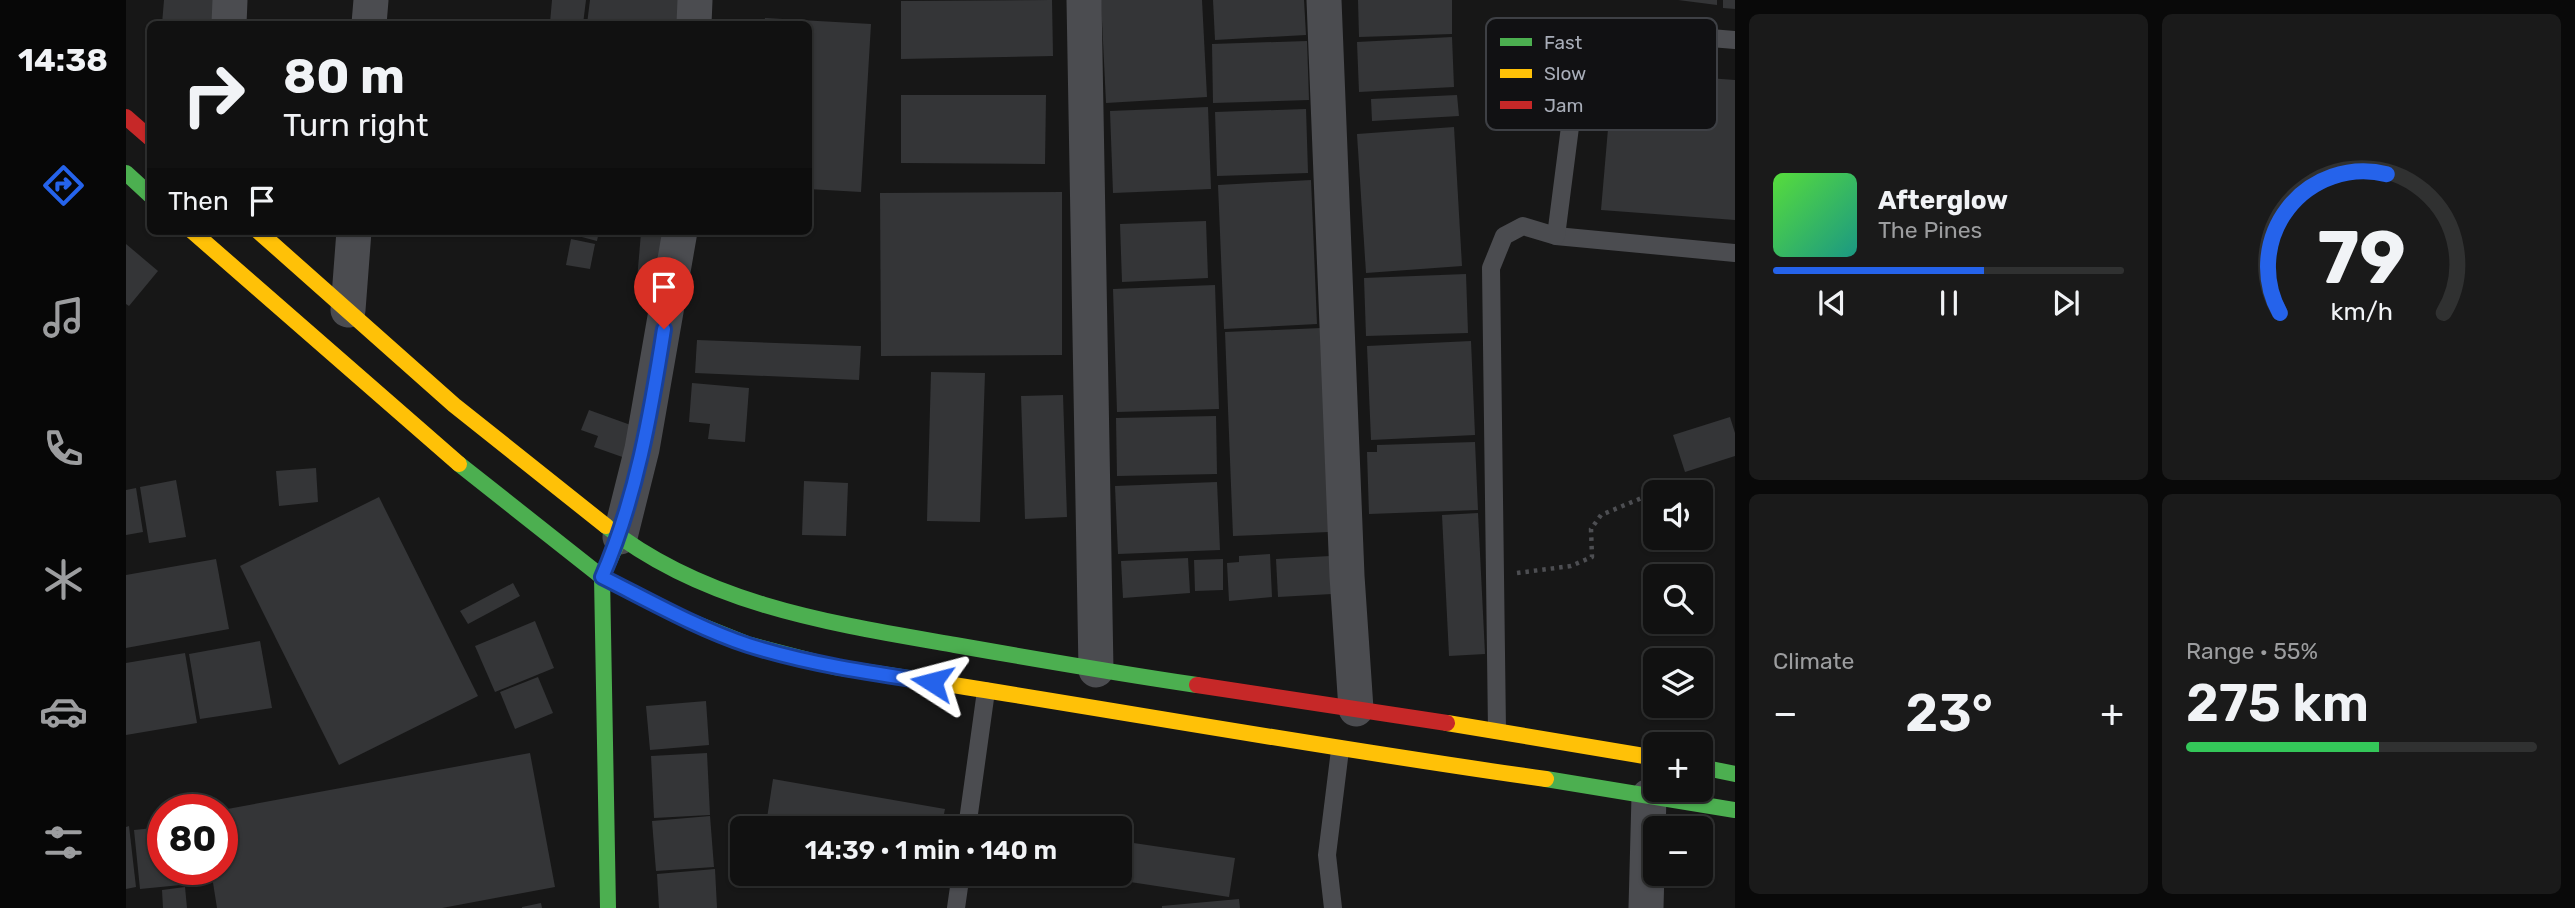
<!DOCTYPE html>
<html lang="en">
<head>
<meta charset="utf-8">
<style>
	:root { --surface:#111; --page:#1a1a1a; --text:#f1f3f6; --muted:#9c9d9f; --line:#303131; --accent:#2563eb }
	body { margin:0; font-family:Rubik,sans-serif; background:var(--page); color:var(--text); height:100vh; display:flex; flex-direction:column; font-size:26px; white-space:nowrap }
	* { box-sizing:border-box; margin:0 }
	p { font-size:23px; color:var(--muted) }
	.icon { flex:none; width:38px; height:38px; fill:none; stroke:currentColor; stroke-width:2; stroke-linecap:round; stroke-linejoin:round }
	.map { position:relative; flex:1; overflow:hidden }
	.details { display:flex; flex-direction:column; gap:14px; padding:14px; background:#090909; width:840px }
	.details>* { flex:none }
	.guide { position:absolute; left:21px; top:21px; width:665px; height:214px; border-radius:10px; box-shadow:0 2px 5px #0004,0 0 0 2px var(--line); background:#111; color:var(--text); overflow:hidden }
	.controls { position:absolute; left:1517px; top:480px; display:grid; gap:14px }
	.controls a { display:grid; place-items:center; width:70px; height:70px; border-radius:10px; background:var(--surface); box-shadow:0 2px 5px #0004,0 0 0 2px var(--line); font-size:35px }
	.speed { position:absolute; left:21px; top:794px; display:flex; gap:14px; font-size:35px; font-weight:700; text-align:center }
	.speed>* { display:grid; place-content:center; width:91px; height:91px; border-radius:50%; background:var(--surface); box-shadow:0 2px 5px #0004,0 0 0 2px var(--line); line-height:1 }
	.speed .limit { border:10px solid #d22; background:#fff; color:#111 }
	.pin { position:absolute; display:grid; place-items:center; width:60px; height:60px; color:#fff; margin:-72px -30px; border-radius:50% 50% 50% 0; rotate:-45deg; box-shadow:0 0 7px #0007 }
	.pin .icon { rotate:45deg }
	.me { position:absolute; width:77px; margin:-38px; rotate:279deg; stroke-linejoin:round; filter:drop-shadow(0 0 5px #0008) }
	.turn { display:flex; align-items:center; gap:24px; height:147px; padding:0 21px; font-size:32px }
	.turn .icon { width:91px; height:91px; stroke-width:2.5 }
	.turn b { display:block; font-size:49px; line-height:60px }
	.then { display:flex; align-items:center; height:66px; padding:0 21px; background:#0003; gap:14px; font-size:26px }
	.big { font-size:52px; font-weight:600; line-height:1.1 }
	.details .card { flex:1; display:flex; flex-direction:column; justify-content:center; gap:10px; min-width:0; padding:0 24px; border-radius:10px; background:var(--page) }
	.details .dial { align-items:center; gap:0 }
	.dial svg { height:182px; overflow:visible; fill:none; stroke:var(--line); stroke-width:7; stroke-linecap:round; text-anchor:middle }
	.dial text { fill:var(--text); stroke:none }
	.song { display:flex; align-items:center; gap:21px }
	.cover { width:84px; height:84px; border-radius:10px; background:linear-gradient(135deg,hsl(110 70% 55%),hsl(170 70% 35%)) }
	.played { height:7px; border-radius:4px; background:linear-gradient(90deg,var(--accent) 60%,var(--line) 60%) }
	.keys { display:flex; justify-content:space-around; direction:ltr }
	.heat { display:flex; justify-content:space-between; align-items:center; font-size:38px; direction:ltr }
	.charge { height:10px; border-radius:5px; background:linear-gradient(90deg,#34c759 55%,var(--line) 0) }
	.details .tiles { flex:1; display:grid; gap:14px; grid-template-columns:repeat(2,1fr) }
	.trip { position:absolute; left:604px; top:816px; width:402px; height:70px; border-radius:10px; background:var(--surface); box-shadow:0 2px 5px #0004,0 0 0 2px var(--line); font-weight:600; line-height:70px; text-align:center }
	main { display:flex; flex:1; min-height:0 }
	.tab-bar { display:flex; flex-direction:column; width:126px; justify-content:space-around; align-items:center; background:#070707; color:var(--muted) }
	.tab-bar .icon { width:49px; height:49px }
	.tab-bar .on { color:var(--accent) }
	.tab-bar b { font-size:32px; color:var(--text) }
	.map>svg:first-child { display:block }
	.building { fill:#343537 }
	.lines { fill:none; stroke-linecap:round; stroke-linejoin:round }
	.path { stroke:#4d4e52; stroke-width:4.5; stroke-dasharray:3.5 5; stroke-linecap:butt }
	.lane { stroke:#4b4c50; stroke-width:18 }
	.street { stroke:#4b4c50; stroke-width:35 }
	.fast { stroke:#4caf50; stroke-width:16 }
	.slow { stroke:#ffc107; stroke-width:16 }
	.jam { stroke:#c62828; stroke-width:16 }
	.route-casing { stroke:#184099; stroke-width:18 }
	.route { stroke:#2563eb; stroke-width:12 }
	.key { fill:#111113; stroke:#3e4045; stroke-width:2 }
	.key-label { font-size:19px; fill:#a8adb8 }
</style>
</head>
<body>
<main>
<nav class="tab-bar">
<b>14:38</b>
<svg class="icon on" aria-label="directions" viewBox="0 0 24 24"><path d="M12 3l9 9-9 9-9-9zM9 14v-3h6M13 9l2 2-2 2"/></svg>
<svg class="icon" aria-label="music" viewBox="0 0 24 24"><path d="M9 18V5l10-2v13"/><circle cx="6" cy="18" r="3"/><circle cx="16" cy="16" r="3"/></svg>
<svg class="icon" aria-label="phone" viewBox="0 0 24 24"><path d="M5 4h4l2 5-3 2q2 4 5 5l2-3 5 2v4C11 20 4 13 5 4z"/></svg>
<svg class="icon" aria-label="climate" viewBox="0 0 24 24"><path d="M12 3v18M4 7l16 10M4 17L20 7"/></svg>
<svg class="icon" aria-label="car" viewBox="0 0 24 24"><path d="M5 17H2v-5l4-1 3-4h7l3 4 3 1v5h-3M9 17h6M6 11h13"/><circle cx="7" cy="17" r="2"/><circle cx="17" cy="17" r="2"/></svg>
<svg class="icon" aria-label="filters" viewBox="0 0 24 24"><path d="M4 7h16M4 17h16"/><circle cx="9" cy="7" r="2"/><circle cx="15" cy="17" r="2"/></svg>
</nav>
<div class="map">
<svg width="1609" height="908" viewBox="0 0 1609 908">
	<rect width="100%" height="100%" fill="#171717"/>
	<g class="building">
		<path d="M 38,0 L 92,0 L 90,24 L 36,24 Z"/>
		<path d="M 426,0 L 460,0 L 457,24 L 424,23 Z"/>
		<path d="M 464,0 L 558,0 L 555,24 L 461,24 Z"/>
		<path d="M 926,0 L 927,56 L 775,59 L 775,1 Z"/>
		<path d="M 975,0 L 1076,0 L 1081,97 L 980,103 Z"/>
		<path d="M 1087,0 L 1178,0 L 1180,35 L 1089,40 Z"/>
		<path d="M 1232,0 L 1326,0 L 1326,34 L 1233,37 Z"/>
		<path d="M 1552,0 L 1591,0 L 1591,5 Z"/>
		<path d="M 1597,0 L 1609,0 L 1609,9 L 1597,8 Z"/>
		<path d="M 639,18 L 745,24 L 735,192 L 682,189 L 682,24 L 638,24 Z"/>
		<path d="M 1326,37 L 1328,87 L 1233,92 L 1231,42 Z"/>
		<path d="M 1181,41 L 1183,100 L 1087,103 L 1086,44 Z"/>
		<path d="M 1487,71 L 1609,80 L 1609,220 L 1475,210 Z"/>
		<path d="M 775,95 L 920,95 L 919,164 L 775,163 Z"/>
		<path d="M 1331,95 L 1333,116 L 1246,121 L 1245,99 Z"/>
		<path d="M 1082,107 L 1085,189 L 987,193 L 984,111 Z"/>
		<path d="M 1180,109 L 1182,173 L 1091,176 L 1089,112 Z"/>
		<path d="M 1328,127 L 1336,266 L 1240,273 L 1231,134 Z"/>
		<path d="M 1185,180 L 1191,324 L 1098,329 L 1092,185 Z"/>
		<path d="M 936,192 L 936,355 L 755,356 L 754,193 Z"/>
		<path d="M 1080,221 L 1082,278 L 996,282 L 994,224 Z"/>
		<path d="M 433,231 L 473,231 L 471,241 Z"/>
		<path d="M 515,233 L 537,235 L 533,282 L 511,280 Z"/>
		<path d="M 445,239 L 469,244 L 464,269 L 440,265 Z"/>
		<path d="M 0,244 L 32,271 L 3,306 L 0,304 Z"/>
		<path d="M 1340,274 L 1342,333 L 1240,336 L 1238,278 Z"/>
		<path d="M 1089,285 L 1093,409 L 991,412 L 987,289 Z"/>
		<path d="M 1195,328 L 1203,532 L 1107,536 L 1099,332 Z"/>
		<path d="M 571,340 L 735,346 L 733,380 L 569,373 Z"/>
		<path d="M 1345,341 L 1349,435 L 1245,440 L 1241,346 Z"/>
		<path d="M 805,372 L 859,373 L 854,522 L 801,521 Z"/>
		<path d="M 566,383 L 623,388 L 619,442 L 582,439 L 584,424 L 563,422 Z"/>
		<path d="M 937,395 L 941,517 L 899,519 L 895,396 Z"/>
		<path d="M 463,410 L 513,428 L 502,459 L 468,447 L 472,436 L 455,430 Z"/>
		<path d="M 1090,416 L 1091,474 L 991,476 L 990,418 Z"/>
		<path d="M 1604,417 L 1609,433 L 1609,456 L 1559,472 L 1547,435 Z"/>
		<path d="M 1349,442 L 1352,510 L 1243,514 L 1241,452 L 1251,452 L 1251,445 Z"/>
		<path d="M 190,468 L 192,502 L 153,506 L 150,471 Z"/>
		<path d="M 50,480 L 60,537 L 23,543 L 14,487 Z"/>
		<path d="M 678,481 L 722,483 L 720,536 L 676,535 Z"/>
		<path d="M 1091,482 L 1094,550 L 992,554 L 989,486 Z"/>
		<path d="M 10,488 L 17,532 L 0,535 L 0,490 Z"/>
		<path d="M 253,497 L 352,696 L 213,765 L 114,566 Z"/>
		<path d="M 1352,513 L 1359,654 L 1323,656 L 1316,515 Z"/>
		<path d="M 1144,554 L 1146,597 L 1103,601 L 1101,563 L 1113,562 L 1113,556 Z"/>
		<path d="M 1204,556 L 1206,594 L 1152,597 L 1150,559 Z"/>
		<path d="M 1062,558 L 1064,593 L 997,598 L 995,561 Z"/>
		<path d="M 90,559 L 103,629 L 0,648 L 0,575 Z"/>
		<path d="M 1097,559 L 1097,590 L 1069,591 L 1068,560 Z"/>
		<path d="M 387,583 L 394,596 L 342,624 L 334,611 Z"/>
		<path d="M 409,621 L 428,668 L 369,692 L 349,646 Z"/>
		<path d="M 134,641 L 146,708 L 74,719 L 63,654 Z"/>
		<path d="M 59,653 L 71,723 L 0,735 L 0,663 Z"/>
		<path d="M 412,677 L 427,713 L 389,729 L 374,692 Z"/>
		<path d="M 580,701 L 583,745 L 524,750 L 520,706 Z"/>
		<path d="M 404,753 L 429,887 L 316,908 L 91,908 L 85,870 L 96,870 L 96,810 Z"/>
		<path d="M 581,753 L 584,815 L 528,818 L 525,756 Z"/>
		<path d="M 647,779 L 819,809 L 815,828 L 696,828 L 641,818 Z"/>
		<path d="M 584,816 L 588,867 L 530,871 L 526,821 Z"/>
		<path d="M 881,824 L 899,826 L 899,828 L 881,828 Z"/>
		<path d="M 3,826 L 10,887 L 0,889 L 0,827 Z"/>
		<path d="M 37,827 L 37,870 L 63,870 L 65,884 L 14,889 L 8,830 Z"/>
		<path d="M 994,841 L 1109,858 L 1103,897 L 958,875 L 994,873 Z"/>
		<path d="M 589,869 L 591,908 L 533,908 L 531,874 Z"/>
		<path d="M 59,887 L 61,908 L 37,908 L 36,890 Z"/>
		<path d="M 1113,899 L 1114,908 L 1036,908 L 1036,906 Z"/>
		<path d="M 415,903 L 416,908 L 396,908 L 396,907 Z"/>
	</g>
	<g class="lines">
		<g class="path">
			<path d="M 1531,492 L 1571,479"/>
			<path d="M 1391,573 L 1445,566 L 1466,557 L 1465,529 L 1475,515 L 1530,492"/>
		</g>
		<g class="lane">
			<path d="M 1430,236 L 1609,253"/>
			<path d="M 1371,730 L 1365,268 L 1378,236 L 1397,226 L 1430,236 L 1454,49 L 1470,36 L 1489,30 L 1609,40"/>
			<path d="M 841,828 L 860,691"/>
			<path d="M 830,908 L 835,873"/>
			<path d="M 1207,908 L 1201,855 L 1214,750"/>
		</g>
		<g class="street">
			<path d="M 958,0 L 970,670"/>
			<path d="M 1198,0 L 1221,576 L 1230,709"/>
			<path d="M 103,24 L 104,0"/>
			<path d="M 243,24 L 245,0"/>
			<path d="M 568,24 L 569,0"/>
			<path d="M 222,310 L 228,231"/>
			<path d="M 494,537 L 516,449 L 554,231"/>
			<path d="M 1520,908 L 1523,796"/>
		</g>
		<g class="fast">
			<path d="M 0,173 L 24,195"/>
			<path d="M 333,464 L 476,577 L 561,620 L 621,644 L 709,667 L 815,683"/>
			<path d="M 480,526 C 579,605 708,624 829,645 C 909,659 990,673 1071,685"/>
			<path d="M 1575,767 L 1609,774"/>
			<path d="M 1420,779 L 1609,810"/>
			<path d="M 482,908 L 476,577 L 494,537"/>
		</g>
		<g class="slow">
			<path d="M 66,231 L 333,464"/>
			<path d="M 132,231 L 328,405 L 480,526"/>
			<path d="M 815,683 C 1017,715 1218,751 1420,779"/>
			<path d="M 1321,723 L 1530,758"/>
		</g>
		<g class="jam">
			<path d="M 0,117 L 24,138"/>
			<path d="M 1071,685 L 1321,723"/>
		</g>
	</g>
	<g class="lines">
		<g class="route-casing">
			<path id="route" d="M 538,329 C 525,413 510,499 476,577 C 524,601 571,628 622,645 C 682,664 744,673 806,682"/>
		</g>
		<use href="#route" class="route"/>
	</g>
	<rect x="1360" y="18" width="231" height="112" rx="10" class="key"/>
	<rect x="1374" y="38" width="32" height="8" fill="#4caf50"/>
	<rect x="1374" y="69" width="32" height="9" fill="#ffc107"/>
	<rect x="1374" y="101" width="32" height="8" fill="#c62828"/>
	<g class="key-label">
		<text x="1418" y="49">Fast</text>
		<text x="1418" y="80">Slow</text>
		<text x="1418" y="112">Jam</text>
	</g>
</svg>
<div class="controls">
<a><svg class="icon" aria-label="sound" viewBox="0 0 24 24"><path d="M4 9h4l5-4v14l-5-4H4zM17 9q2 3 0 6"/></svg></a>
<a><svg class="icon" aria-label="search" viewBox="0 0 24 24"><circle cx="10" cy="10" r="6"/><path d="M15 15l6 6"/></svg></a>
<a><svg class="icon" aria-label="layers" viewBox="0 0 24 24"><path d="M12 4l9 5-9 5-9-5zM3 14l9 5 9-5"/></svg></a>
<a>+</a>
<a>−</a>
</div>
<div class="speed"><div class="limit">80</div></div>
<div class="pin" style="left:538px;top:329px;background:#d93025"><svg class="icon" aria-label="arrive" viewBox="0 0 24 24"><path d="M6 21V4h12l-3 4 3 4H6"/></svg></div>
<svg class="me" style="left:806px;top:682px" viewBox="-20 -20 40 40"><path d="M0-17L14 15 0 8-14 15z" fill="#2563eb" stroke="#fff" stroke-width="4"/></svg>
<div class="trip">14:39 · 1 min · 140 m</div>
<div class="guide">
<div class="turn"><svg class="icon" aria-label="right" viewBox="0 0 24 24"><path d="M7 20v-9h11M14 6l5 5-5 5"/></svg><div><b>80 m</b>Turn right</div></div>
<div class="then">Then<svg class="icon" aria-label="arrive" viewBox="0 0 24 24"><path d="M6 21V4h12l-3 4 3 4H6"/></svg></div>
</div>
</div>
<section class="details">
<div class="tiles">
<div class="card">
<div class="song"><i class="cover"></i><div><b>Afterglow</b><p>The Pines</p></div></div>
<div class="played"></div>
<div class="keys"><svg class="icon" aria-label="previous" viewBox="0 0 24 24"><path d="M18 5L8 12l10 7zM5 5v14"/></svg><svg class="icon" aria-label="pause" viewBox="0 0 24 24"><path d="M8 5v14M16 5v14"/></svg><svg class="icon" aria-label="next" viewBox="0 0 24 24"><path d="M6 5l10 7-10 7zM19 5v14"/></svg></div>
</div>
<div class="card dial"><svg viewBox="0 0 100 80">
<path d="M14 69A42 42 0 1 1 86 69"/>
<path d="M14 69A42 42 0 0 1 61 8" stroke="#2563eb"/>
<text x="50" y="56" font-size="32" font-weight="700">79</text>
<text x="50" y="72" font-size="11">km/h</text>
</svg></div>
<div class="card"><p>Climate</p>
<div class="heat"><a>−</a><b class="big">23°</b><a>+</a></div>
</div>
<div class="card"><p>Range · 55%</p><b class="big">275 km</b><div class="charge"></div></div>
</div>
</section>
</main>
</body>
</html>
